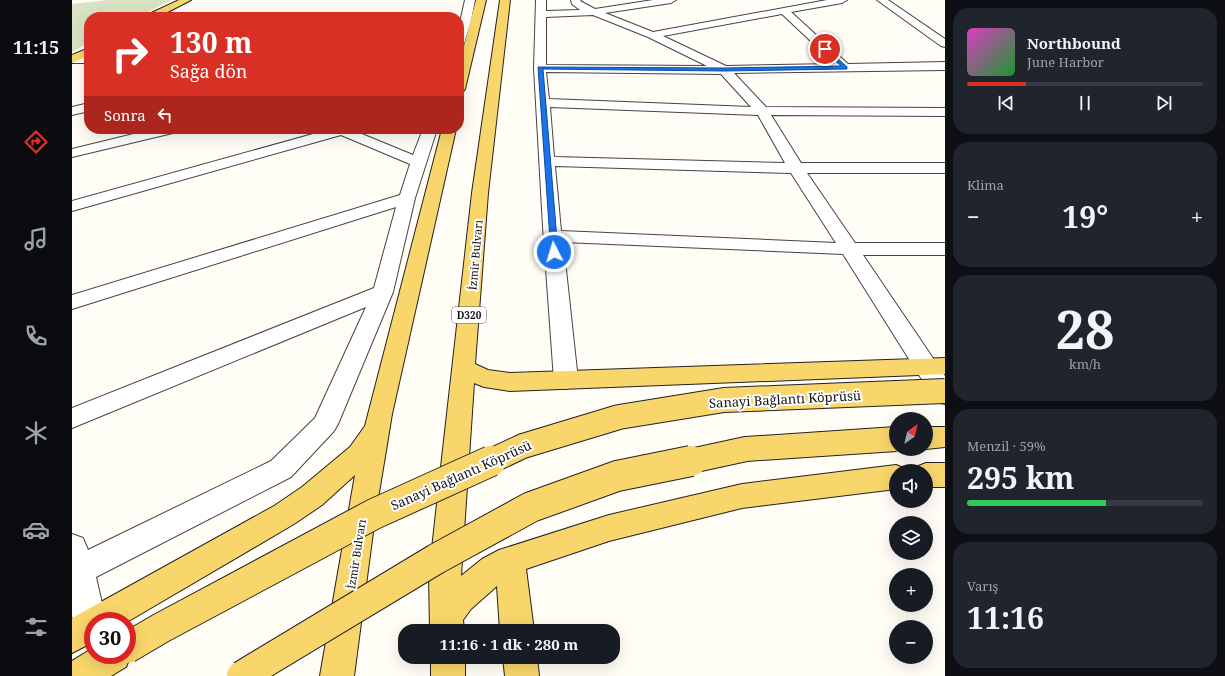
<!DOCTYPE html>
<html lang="tr">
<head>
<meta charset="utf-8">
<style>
	:root { --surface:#171b24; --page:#20242c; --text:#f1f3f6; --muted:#9ea1a6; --line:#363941; --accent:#d93025 }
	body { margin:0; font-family:"Noto Serif",serif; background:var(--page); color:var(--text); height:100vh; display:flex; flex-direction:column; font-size:15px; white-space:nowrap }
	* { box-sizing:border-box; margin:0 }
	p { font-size:13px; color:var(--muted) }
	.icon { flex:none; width:22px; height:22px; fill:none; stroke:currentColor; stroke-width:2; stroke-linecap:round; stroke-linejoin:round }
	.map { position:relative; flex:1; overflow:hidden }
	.side { display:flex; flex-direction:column; gap:8px; padding:8px; background:#0d0f14; width:280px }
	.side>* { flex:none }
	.banner { position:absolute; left:12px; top:12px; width:380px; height:122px; border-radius:16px; box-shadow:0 4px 16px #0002; background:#d93025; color:#fff; overflow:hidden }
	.needle { width:26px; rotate:34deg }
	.controls { position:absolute; left:817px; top:412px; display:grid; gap:8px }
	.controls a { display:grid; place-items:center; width:44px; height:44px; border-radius:50%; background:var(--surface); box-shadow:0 4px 16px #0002; font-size:20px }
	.speed { position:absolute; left:12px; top:612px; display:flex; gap:8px; font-size:20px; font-weight:700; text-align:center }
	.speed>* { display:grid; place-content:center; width:52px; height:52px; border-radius:50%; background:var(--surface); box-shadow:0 4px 16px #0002; line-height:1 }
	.speed .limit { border:6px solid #d22; background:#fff; color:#111 }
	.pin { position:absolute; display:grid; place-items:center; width:34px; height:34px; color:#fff; margin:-17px; border:2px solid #fff; border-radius:50%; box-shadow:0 1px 4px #0007 }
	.me { position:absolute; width:44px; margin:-22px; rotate:355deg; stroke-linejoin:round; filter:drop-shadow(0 0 3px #0008) }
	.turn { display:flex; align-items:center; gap:14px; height:84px; padding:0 20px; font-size:18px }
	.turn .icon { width:52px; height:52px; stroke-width:2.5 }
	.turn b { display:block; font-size:28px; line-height:34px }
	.then { display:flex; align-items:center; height:38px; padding:0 20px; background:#0003; gap:8px; font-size:15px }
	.big { font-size:30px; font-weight:700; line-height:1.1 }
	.side .widget { flex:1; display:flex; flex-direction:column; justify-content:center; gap:6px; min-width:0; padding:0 14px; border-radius:16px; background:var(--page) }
	.side .dial { align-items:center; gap:0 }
	.dial b { font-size:52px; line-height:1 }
	.song { display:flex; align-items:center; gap:12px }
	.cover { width:48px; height:48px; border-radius:6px; background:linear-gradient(135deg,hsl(310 70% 55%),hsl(130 70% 35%)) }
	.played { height:4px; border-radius:2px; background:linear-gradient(90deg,var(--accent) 25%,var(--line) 25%) }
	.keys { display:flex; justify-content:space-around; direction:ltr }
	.heat { display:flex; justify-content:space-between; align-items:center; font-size:22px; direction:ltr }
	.charge { height:6px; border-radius:3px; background:linear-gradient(90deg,#34c759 59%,var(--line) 0) }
	.trip { position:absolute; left:326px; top:624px; width:222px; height:40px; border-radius:16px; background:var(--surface); box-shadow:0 4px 16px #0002; font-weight:700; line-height:40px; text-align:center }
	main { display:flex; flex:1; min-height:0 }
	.tab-bar { display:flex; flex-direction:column; width:72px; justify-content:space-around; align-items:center; background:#090b0e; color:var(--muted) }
	.tab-bar .icon { width:28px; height:28px }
	.tab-bar .current { color:var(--accent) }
	.tab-bar b { font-size:18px; color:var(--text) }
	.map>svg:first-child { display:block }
	.cemetery { fill:#d9e3c4 }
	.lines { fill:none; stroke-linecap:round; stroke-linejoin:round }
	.minor-casing { stroke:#444; stroke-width:2 }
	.major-casing { stroke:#222; stroke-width:2 }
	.minor { fill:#fff; fill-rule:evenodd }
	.major { fill:#f9d66b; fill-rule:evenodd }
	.major-bridge-far1-casing { stroke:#222; stroke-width:26; stroke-linecap:butt }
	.major-bridge-casing { stroke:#222; stroke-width:32; stroke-linecap:butt }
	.major-bridge-far1 { stroke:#f9d66b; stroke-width:24 }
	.major-bridge { stroke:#f9d66b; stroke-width:30 }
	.route { fill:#1a73e8; stroke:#114b97 }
	.labels { text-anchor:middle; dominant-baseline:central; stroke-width:4; stroke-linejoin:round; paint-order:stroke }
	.shield { fill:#fff; stroke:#585858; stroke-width:1 }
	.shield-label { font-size:10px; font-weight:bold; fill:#111 }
	.street-label { font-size:11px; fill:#111; stroke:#fff }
	.near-street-label { font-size:13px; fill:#111; stroke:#fff }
</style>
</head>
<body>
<main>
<nav class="tab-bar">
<b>11:15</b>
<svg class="icon current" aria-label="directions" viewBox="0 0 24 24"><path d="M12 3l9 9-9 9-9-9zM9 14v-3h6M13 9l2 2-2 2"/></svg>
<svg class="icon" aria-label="music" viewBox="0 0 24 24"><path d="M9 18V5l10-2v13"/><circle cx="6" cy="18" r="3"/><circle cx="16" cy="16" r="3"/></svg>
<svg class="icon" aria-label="phone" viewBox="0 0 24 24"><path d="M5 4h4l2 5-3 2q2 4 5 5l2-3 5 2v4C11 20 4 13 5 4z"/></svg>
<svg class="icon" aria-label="climate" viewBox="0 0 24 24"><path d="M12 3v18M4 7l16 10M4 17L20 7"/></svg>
<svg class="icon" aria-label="car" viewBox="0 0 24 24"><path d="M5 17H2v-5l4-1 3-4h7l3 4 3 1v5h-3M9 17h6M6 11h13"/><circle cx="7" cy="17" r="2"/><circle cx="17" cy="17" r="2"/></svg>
<svg class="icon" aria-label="filters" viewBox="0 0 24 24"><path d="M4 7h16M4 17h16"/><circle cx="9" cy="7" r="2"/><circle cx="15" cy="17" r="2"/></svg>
</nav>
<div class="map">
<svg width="873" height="676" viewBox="0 0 873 676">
	<rect width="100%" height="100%" fill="#fffdf5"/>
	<path class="cemetery" d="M 36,0 L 100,0 L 65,17 L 17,17 L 17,42 L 0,52 L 0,4 Z"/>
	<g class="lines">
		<g class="minor-casing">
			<g id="minor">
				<path d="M 393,0 L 403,0 L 399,21 L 392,44 L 387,47 L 387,27 Z"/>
				<path d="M 464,0 L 474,0 L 474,11 L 508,10 L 500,4 L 499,0 L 509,0 L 508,1 L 523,9 L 581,0 L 604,0 L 599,3 L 533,13 L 581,32 L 755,0 L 775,0 L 770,3 L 719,12 L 776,64 L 873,62 L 873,70 L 662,73 L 694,107 L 873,108 L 873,116 L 699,115 L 729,163 L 873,163 L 873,173 L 735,173 L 783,243 L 873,243 L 873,255 L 791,255 L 873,376 L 873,404 L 864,402 L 771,254 L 491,242 L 506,380 L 502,386 L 494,389 L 486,386 L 482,380 L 471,227 L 462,68 ZM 710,14 L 763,64 L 654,66 L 591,36 ZM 521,15 L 576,37 L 635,66 L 474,65 L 474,17 ZM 474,72 L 649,74 L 679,107 L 477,99 ZM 478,107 L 686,115 L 713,163 L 482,157 ZM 483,166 L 719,173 L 764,243 L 489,231 Z"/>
				<path d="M 805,0 L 816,0 L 873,39 L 873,47 L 869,46 Z"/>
				<rect x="0" y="57" width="17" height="6"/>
				<path d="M 17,103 L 17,111 L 0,115 L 0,107 Z"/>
				<path d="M 82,129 L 107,129 L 105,132 L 0,157 L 0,149 Z"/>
				<path d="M 259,129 L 287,129 L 285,132 L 341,155 L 351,129 L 365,129 L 343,198 L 321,292 L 266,424 L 262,431 L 219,477 L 24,577 L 34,621 L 21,621 L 21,640 L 18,641 L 6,637 L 0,616 L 0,534 L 11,538 L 16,550 L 199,461 L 243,418 L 294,307 L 0,428 L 0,408 L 302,288 L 324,207 L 0,309 L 0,295 L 328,195 L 338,164 L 269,135 L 0,211 L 0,201 Z"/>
			</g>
		</g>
		<g class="major-casing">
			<g id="major">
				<path d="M 107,0 L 119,0 L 86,17 L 73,17 L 75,15 Z"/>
				<path d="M 404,0 L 414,0 L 393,89 L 391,92 L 387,93 L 387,65 Z"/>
				<path d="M 428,0 L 438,0 L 416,193 L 403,364 L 416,370 L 438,373 L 873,358 L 873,374 L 438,391 L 412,387 L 402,383 L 389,576 L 410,559 L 427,550 L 537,515 L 670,484 L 824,465 L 834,469 L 835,471 L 824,471 L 824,489 L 670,508 L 537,541 L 454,569 L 462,631 L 428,631 L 425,586 L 399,609 L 391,620 L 392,631 L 358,631 L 357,576 L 370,458 L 400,193 Z"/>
				<path d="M 17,48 L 17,55 L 0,63 L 0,55 Z"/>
				<path d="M 370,129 L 384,129 L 320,414 L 303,517 L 282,676 L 248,676 L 283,475 L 250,505 L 222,524 L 55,622 L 55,621 L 21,621 L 21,642 L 0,653 L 0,618 L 202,506 L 230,487 L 278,447 L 293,426 Z"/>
				<path d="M 854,427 L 873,427 L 873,447 L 854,449 Z"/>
				<path d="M 854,463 L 873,463 L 873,487 L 854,487 L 854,471 L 842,471 L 844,467 Z"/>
				<path d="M 55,645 L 59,655 L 54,667 L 39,676 L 0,676 L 0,661 L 21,648 L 21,655 L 55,655 Z"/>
				<rect x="359" y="657" width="34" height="19"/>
				<path d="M 431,657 L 465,657 L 467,676 L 433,676 Z"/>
			</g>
		</g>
		<use href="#minor" class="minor"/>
		<use href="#major" class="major"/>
		<g class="major-bridge-far1-casing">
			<g id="major-bridge-far1">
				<path d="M 417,462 L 451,446 L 547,417 L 652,400 L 873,391"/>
				<path d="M 614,462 L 674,449 L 824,439"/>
			</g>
		</g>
		<g class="major-bridge-casing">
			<g id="major-bridge">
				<path d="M 55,648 L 89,628 L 302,514 L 419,461"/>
				<path d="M 170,676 L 364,559 L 459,507 L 545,476 L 619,461"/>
			</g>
		</g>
		<use href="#major-bridge-far1" class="major-bridge-far1"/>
		<use href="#major-bridge" class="major-bridge"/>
	</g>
	<path class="route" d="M 753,47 L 775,67 L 775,69 L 652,71 L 471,69 L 486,252 L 482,255 L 479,254 L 466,67 L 652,68 L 769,66 L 751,50 Z"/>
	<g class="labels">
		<rect class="shield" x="380" y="307" width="34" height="16" rx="3"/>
		<g class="shield-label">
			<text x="397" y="315">D320</text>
		</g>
		<g class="street-label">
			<text transform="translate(403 255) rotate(-85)">İzmir Bulvarı</text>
			<text transform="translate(284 554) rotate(-81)">İzmir Bulvarı</text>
		</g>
		<g class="near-street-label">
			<text transform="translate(713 399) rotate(-3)">Sanayi Bağlantı Köprüsü</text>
			<text transform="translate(389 475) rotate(-24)">Sanayi Bağlantı Köprüsü</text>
		</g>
	</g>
</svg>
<div class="controls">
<a><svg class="needle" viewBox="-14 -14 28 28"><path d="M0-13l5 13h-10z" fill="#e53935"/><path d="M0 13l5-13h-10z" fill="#9ea1a6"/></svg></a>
<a><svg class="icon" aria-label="sound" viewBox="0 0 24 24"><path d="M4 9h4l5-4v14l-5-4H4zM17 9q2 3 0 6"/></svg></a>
<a><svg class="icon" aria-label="layers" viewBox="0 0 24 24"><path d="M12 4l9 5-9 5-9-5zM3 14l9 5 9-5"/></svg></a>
<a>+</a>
<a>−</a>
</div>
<div class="speed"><div class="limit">30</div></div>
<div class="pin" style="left:753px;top:49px;background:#d93025"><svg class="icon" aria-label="arrive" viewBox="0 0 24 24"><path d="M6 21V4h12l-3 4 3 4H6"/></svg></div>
<svg class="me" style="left:482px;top:252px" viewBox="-20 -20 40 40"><circle r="17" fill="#1a73e8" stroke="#fff" stroke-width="3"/><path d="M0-11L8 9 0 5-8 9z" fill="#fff"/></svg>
<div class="trip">11:16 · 1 dk · 280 m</div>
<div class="banner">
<div class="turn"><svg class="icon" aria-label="right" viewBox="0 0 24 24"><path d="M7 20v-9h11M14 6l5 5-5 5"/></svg><div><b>130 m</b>Sağa dön</div></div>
<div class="then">Sonra<svg class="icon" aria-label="left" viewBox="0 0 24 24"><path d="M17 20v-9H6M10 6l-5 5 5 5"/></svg></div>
</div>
</div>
<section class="side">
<div class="widget">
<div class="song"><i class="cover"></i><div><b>Northbound</b><p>June Harbor</p></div></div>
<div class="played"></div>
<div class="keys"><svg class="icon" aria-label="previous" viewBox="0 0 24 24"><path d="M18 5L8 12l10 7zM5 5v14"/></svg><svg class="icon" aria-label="pause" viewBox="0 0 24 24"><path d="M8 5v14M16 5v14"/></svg><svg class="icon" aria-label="next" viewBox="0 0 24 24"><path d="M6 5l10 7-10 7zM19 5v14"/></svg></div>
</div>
<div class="widget"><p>Klima</p>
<div class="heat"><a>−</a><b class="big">19°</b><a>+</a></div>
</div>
<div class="widget dial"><b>28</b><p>km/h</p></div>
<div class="widget"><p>Menzil · 59%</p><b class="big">295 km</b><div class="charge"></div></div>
<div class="widget"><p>Varış</p><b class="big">11:16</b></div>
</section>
</main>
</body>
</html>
